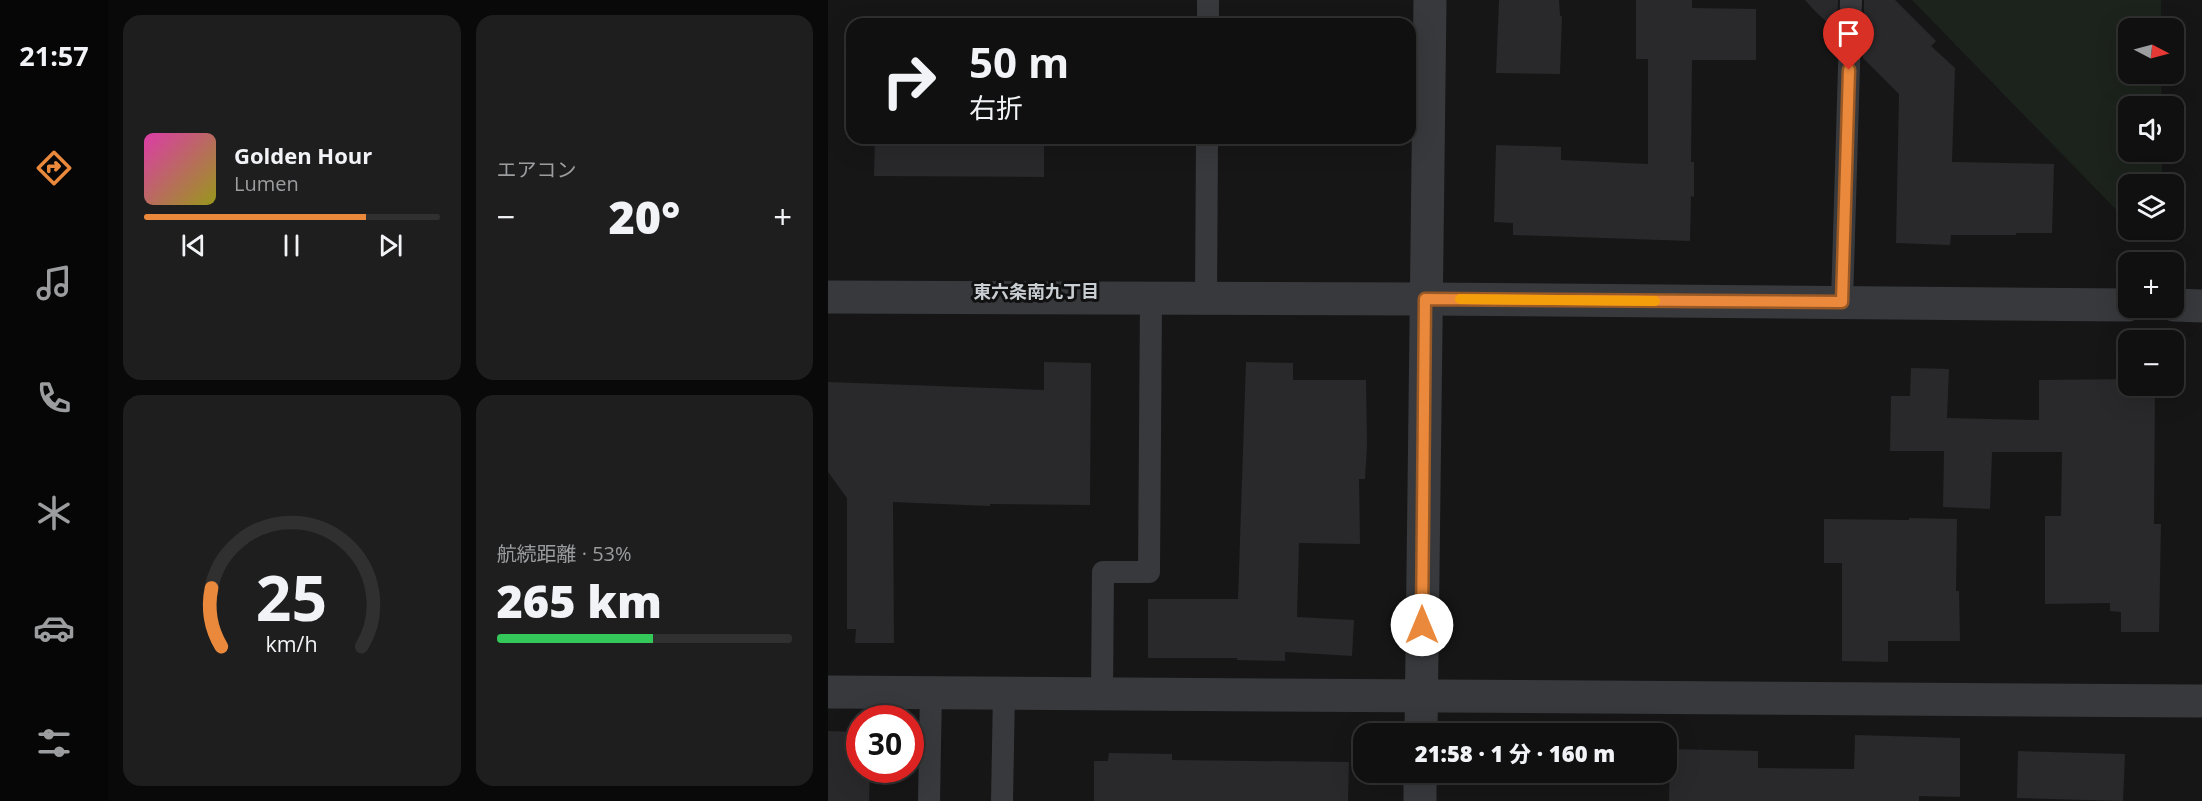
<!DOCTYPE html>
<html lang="ja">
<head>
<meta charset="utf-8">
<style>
	:root { --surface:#101011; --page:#1e1e1f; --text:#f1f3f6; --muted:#9c9d9f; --line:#303031; --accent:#ea893b }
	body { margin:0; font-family:"Open Sans","Noto Sans JP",sans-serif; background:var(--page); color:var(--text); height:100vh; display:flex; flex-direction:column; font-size:22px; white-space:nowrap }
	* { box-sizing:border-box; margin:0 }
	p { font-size:20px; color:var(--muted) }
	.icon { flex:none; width:33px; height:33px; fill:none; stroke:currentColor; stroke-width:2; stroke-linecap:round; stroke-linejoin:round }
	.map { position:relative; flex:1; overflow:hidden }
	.panel { display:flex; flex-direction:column; gap:15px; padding:15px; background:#090909; width:720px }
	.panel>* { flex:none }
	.guide { position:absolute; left:18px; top:18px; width:570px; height:126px; border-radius:18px; box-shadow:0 6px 24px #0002,0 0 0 2px var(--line); background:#101011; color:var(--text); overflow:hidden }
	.needle { width:39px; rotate:96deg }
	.fabs { position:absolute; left:1290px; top:18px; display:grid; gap:12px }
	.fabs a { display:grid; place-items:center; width:66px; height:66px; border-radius:12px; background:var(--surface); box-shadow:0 6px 24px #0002,0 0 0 2px var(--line); font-size:30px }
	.speed { position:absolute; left:18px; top:705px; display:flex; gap:12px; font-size:30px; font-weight:700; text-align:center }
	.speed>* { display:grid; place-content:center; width:78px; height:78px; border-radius:50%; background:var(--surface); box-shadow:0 6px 24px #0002,0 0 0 2px var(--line); line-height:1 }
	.speed .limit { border:9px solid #d22; background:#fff; color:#111 }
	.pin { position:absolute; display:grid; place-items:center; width:51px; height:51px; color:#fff; margin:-62px -26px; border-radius:50% 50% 50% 0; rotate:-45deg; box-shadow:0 0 6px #0007 }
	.pin .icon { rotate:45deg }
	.me { position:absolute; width:66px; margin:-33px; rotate:0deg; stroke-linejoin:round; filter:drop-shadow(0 0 4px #0008) }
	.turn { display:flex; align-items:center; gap:21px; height:126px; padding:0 24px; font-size:27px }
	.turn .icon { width:78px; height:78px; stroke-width:2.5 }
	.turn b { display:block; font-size:42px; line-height:51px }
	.big { font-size:45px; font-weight:800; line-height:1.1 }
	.panel .widget { flex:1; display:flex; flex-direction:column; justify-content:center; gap:9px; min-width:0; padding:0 21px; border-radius:18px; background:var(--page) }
	.panel .dial { align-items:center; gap:0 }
	.dial svg { height:156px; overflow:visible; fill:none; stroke:var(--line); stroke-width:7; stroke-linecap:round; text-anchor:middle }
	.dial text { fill:var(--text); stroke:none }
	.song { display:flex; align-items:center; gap:18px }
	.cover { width:72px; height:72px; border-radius:9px; background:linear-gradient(135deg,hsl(320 70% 55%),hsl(60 70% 35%)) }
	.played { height:6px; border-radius:3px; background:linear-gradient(90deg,var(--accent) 75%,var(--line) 75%) }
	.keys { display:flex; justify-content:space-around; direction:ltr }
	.heat { display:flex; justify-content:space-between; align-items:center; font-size:33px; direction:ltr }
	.charge { height:9px; border-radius:4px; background:linear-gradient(90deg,#34c759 53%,var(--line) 0) }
	.panel .tiles { flex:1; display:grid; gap:15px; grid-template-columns:repeat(2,1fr) }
	.trip { position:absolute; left:525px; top:723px; width:324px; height:60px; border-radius:18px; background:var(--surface); box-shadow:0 6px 24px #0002,0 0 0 2px var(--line); font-weight:800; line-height:60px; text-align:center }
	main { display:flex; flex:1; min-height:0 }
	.menu { display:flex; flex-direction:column; width:108px; justify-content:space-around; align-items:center; background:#060607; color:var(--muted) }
	.menu .icon { width:42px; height:42px }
	.menu .selected { color:var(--accent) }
	.menu b { font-size:27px; color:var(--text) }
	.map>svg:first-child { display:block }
	.green { fill:#1c221c }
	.building { fill:#29292b }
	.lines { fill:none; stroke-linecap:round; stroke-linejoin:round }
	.service { stroke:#37393c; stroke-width:22 }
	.minor { stroke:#37393c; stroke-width:33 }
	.route-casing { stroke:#985926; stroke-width:15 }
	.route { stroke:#ea893b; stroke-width:10 }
	.slow { stroke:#f59e0b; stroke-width:10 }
	.labels { text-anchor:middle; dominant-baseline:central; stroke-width:6; stroke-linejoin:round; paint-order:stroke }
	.neighbourhood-label { font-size:18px; font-weight:bold; fill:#c9ced3; stroke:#111112 }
</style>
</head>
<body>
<main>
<nav class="menu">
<b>21:57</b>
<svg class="icon selected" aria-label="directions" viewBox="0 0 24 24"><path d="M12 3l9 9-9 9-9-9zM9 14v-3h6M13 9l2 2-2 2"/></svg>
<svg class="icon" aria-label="music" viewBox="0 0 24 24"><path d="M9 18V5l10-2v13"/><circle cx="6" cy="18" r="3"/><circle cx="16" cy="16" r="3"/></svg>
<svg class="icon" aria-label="phone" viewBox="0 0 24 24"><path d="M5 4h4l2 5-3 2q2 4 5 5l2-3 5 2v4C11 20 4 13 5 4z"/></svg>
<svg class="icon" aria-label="climate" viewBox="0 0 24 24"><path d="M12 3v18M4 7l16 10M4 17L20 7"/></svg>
<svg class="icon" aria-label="car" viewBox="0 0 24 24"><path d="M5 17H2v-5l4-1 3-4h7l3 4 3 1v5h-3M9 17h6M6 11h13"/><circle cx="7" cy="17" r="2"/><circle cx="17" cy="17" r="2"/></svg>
<svg class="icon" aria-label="filters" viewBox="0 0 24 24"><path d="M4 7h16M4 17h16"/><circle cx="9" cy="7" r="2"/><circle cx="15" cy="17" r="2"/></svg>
</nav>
<section class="panel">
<div class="tiles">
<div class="widget">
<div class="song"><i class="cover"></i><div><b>Golden Hour</b><p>Lumen</p></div></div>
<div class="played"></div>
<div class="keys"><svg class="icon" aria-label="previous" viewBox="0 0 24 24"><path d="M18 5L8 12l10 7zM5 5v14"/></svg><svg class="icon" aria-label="pause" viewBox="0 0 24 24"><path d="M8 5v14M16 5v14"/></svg><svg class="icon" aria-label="next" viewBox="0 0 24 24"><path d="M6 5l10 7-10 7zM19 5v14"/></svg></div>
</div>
<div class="widget"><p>エアコン</p>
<div class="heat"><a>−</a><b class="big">20°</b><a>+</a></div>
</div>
<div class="widget dial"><svg viewBox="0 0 100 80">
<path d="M14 69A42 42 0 1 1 86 69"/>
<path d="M14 69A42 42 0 0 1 9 39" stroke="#ea893b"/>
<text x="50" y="56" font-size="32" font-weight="700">25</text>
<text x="50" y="72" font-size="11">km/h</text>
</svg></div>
<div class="widget"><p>航続距離 · 53%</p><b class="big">265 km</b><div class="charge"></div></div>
</div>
</section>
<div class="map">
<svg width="1374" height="801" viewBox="0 0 1374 801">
	<rect width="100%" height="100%" fill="#161617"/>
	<path class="green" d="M 1084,0 L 1333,0 L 1333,28 L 1300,28 L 1300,74 L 1333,74 L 1334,106 L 1300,106 L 1300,152 L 1334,152 L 1334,184 L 1300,184 L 1300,222 Z"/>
	<g class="building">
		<path d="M 671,0 L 731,0 L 732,16 L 734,16 L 732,74 L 668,73 Z"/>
		<path d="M 808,0 L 864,0 L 864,8 L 928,9 L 928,60 L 864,60 L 863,162 L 866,162 L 866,197 L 863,196 L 862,241 L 685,235 L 685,223 L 666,222 L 668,145 L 733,147 L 733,160 L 820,164 L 820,59 L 808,59 Z"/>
		<path d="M 977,0 L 1010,0 L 1009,32 L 986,10 Z"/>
		<path d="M 1036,0 L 1067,0 L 1108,41 L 1103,46 L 1127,68 L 1124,162 L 1226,164 L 1224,233 L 1188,233 L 1188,235 L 1123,235 L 1122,245 L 1068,243 L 1071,94 L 1035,58 Z"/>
		<path d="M 47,138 L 216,138 L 216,177 L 46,176 Z"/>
		<path d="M 216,362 L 263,363 L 262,505 L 162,504 L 162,506 L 65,502 L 66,643 L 27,643 L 28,629 L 19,629 L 19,498 L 0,472 L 0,382 L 216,390 Z"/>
		<path d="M 418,362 L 465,363 L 465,380 L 538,380 L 539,446 L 537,479 L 531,479 L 532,544 L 471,543 L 469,617 L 526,620 L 524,656 L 457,652 L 457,661 L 409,660 L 409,658 L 320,658 L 320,599 L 410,599 Z"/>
		<path d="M 1083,368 L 1121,369 L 1119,418 L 1211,420 L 1211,380 L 1300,379 L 1300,386 L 1327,386 L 1326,524 L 1333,524 L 1331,632 L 1293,632 L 1293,612 L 1282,611 L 1282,603 L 1217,604 L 1217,516 L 1233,516 L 1234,452 L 1164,452 L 1162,509 L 1115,507 L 1116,451 L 1062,451 L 1063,396 L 1082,396 Z"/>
		<path d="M 1081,518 L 1129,519 L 1128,591 L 1131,591 L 1132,641 L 1060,641 L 1060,662 L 1014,661 L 1014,563 L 996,563 L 996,519 L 1081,520 Z"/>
		<path d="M 0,731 L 32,732 L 32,770 L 42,770 L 41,801 L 0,801 Z"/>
		<path d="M 1027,735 L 1132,738 L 1132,797 L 1091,796 L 1091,801 L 841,801 L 842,749 L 930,751 L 930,768 L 1026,769 Z"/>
		<path d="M 1190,751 L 1297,754 L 1295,801 L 1189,798 Z"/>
		<path d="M 281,753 L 344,754 L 344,760 L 521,762 L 520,801 L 266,801 L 266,761 L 280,761 Z"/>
	</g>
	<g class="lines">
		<g class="service">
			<path d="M 380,24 L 380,0"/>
			<path d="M 378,299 L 379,138"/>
			<path d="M 1014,302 L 1023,0"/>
			<path d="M 274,693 L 275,572 L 321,572 L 323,299"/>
			<path d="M 101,801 L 103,692"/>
			<path d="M 174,801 L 176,692"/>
		</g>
		<g class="minor">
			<path d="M 0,297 L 597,299 L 1300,305"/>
			<path d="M 1346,305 L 1374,306"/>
			<path d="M 0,692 L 1374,701"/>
			<path d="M 593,734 L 602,0"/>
			<path d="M 592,801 L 592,772"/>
		</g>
	</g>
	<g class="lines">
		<g class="route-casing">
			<path id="route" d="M 594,625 L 597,299 L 1014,302 L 1021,70"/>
		</g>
		<use href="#route" class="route"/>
		<path class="slow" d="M 632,299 L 827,301"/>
	</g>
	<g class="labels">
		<g class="neighbourhood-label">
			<text x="208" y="291">東六条南九丁目</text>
		</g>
	</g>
</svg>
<div class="fabs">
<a><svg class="needle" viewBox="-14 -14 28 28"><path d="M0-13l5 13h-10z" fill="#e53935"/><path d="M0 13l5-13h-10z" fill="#9c9d9f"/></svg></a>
<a><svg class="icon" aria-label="sound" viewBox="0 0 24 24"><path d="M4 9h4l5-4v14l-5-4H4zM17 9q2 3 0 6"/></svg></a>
<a><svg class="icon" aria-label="layers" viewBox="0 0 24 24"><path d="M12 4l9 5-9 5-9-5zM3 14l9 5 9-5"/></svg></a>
<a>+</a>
<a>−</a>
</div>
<div class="speed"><div class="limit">30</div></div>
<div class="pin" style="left:1021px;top:70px;background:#d93025"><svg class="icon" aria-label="arrive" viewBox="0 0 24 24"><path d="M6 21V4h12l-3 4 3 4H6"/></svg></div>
<svg class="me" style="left:594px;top:625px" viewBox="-20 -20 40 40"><circle r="19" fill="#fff"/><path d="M0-13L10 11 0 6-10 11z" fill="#ea893b"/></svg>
<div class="trip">21:58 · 1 分 · 160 m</div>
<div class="guide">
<div class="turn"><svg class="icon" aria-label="right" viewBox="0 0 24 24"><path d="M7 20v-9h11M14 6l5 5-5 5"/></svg><div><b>50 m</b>右折</div></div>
</div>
</div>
</main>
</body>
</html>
